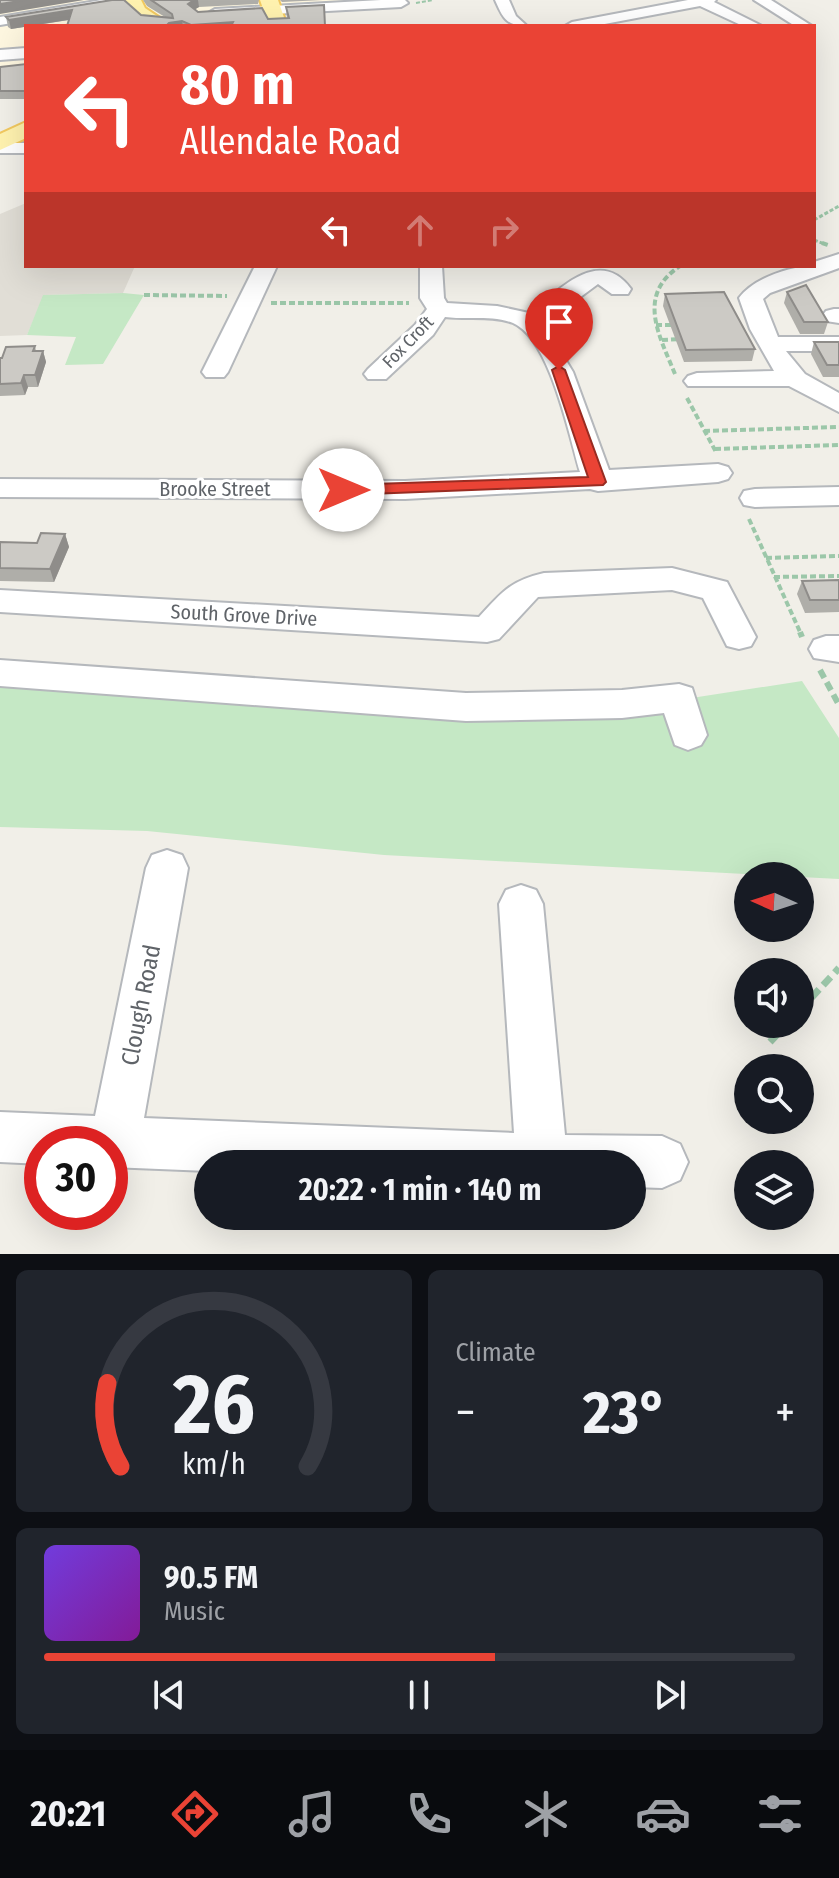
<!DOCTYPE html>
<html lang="en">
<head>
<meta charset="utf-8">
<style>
	:root { --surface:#171b24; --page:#20242c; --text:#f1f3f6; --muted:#9ea1a6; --line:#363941; --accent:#ea4335 }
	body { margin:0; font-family:"Fira Sans Condensed",sans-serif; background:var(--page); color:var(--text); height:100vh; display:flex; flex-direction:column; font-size:30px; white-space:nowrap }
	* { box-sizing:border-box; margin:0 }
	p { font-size:26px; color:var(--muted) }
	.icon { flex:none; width:44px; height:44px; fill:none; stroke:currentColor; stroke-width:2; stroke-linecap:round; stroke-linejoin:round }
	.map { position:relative; height:1254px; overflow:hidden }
	.side { display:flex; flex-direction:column; gap:16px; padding:16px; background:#0d0f14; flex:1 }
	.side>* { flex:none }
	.banner { position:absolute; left:24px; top:24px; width:792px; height:244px; border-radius:0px; box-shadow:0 8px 32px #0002; background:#ea4335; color:#fff; overflow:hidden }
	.needle { width:52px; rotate:273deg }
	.tools { position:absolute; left:734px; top:862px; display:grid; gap:16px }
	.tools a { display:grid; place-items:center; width:80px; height:80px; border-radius:50%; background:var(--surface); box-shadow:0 8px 32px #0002; font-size:40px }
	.speed { position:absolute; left:24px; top:1126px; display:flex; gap:16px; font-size:40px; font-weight:700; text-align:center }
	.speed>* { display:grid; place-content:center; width:104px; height:104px; border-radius:50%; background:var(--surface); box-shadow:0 8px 32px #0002; line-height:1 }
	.speed .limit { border:12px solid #d22; background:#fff; color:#111 }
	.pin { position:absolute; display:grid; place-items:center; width:68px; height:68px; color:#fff; margin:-82px -34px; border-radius:50% 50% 50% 0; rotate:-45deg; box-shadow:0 0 8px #0007 }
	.pin .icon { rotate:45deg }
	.me { position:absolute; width:88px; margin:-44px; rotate:90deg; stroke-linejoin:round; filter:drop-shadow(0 0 6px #0008) }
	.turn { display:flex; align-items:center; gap:28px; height:168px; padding:0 24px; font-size:36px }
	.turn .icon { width:104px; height:104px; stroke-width:2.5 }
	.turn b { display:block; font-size:56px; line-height:68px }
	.lanes { display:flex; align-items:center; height:76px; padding:0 24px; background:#0003; justify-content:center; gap:40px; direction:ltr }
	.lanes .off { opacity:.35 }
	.big { font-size:60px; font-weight:700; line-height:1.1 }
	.side .widget { flex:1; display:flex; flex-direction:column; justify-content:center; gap:12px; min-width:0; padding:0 28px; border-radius:12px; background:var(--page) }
	.side .dial { align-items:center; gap:0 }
	.dial svg { height:208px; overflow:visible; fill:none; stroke:var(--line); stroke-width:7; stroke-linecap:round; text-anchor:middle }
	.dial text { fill:var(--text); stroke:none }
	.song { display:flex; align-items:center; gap:24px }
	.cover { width:96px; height:96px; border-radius:12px; background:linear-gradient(135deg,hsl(260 70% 55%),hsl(290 70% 35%)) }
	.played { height:8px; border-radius:4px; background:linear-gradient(90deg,var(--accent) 60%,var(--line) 60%) }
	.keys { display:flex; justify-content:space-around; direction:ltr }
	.heat { display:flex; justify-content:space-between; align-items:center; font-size:44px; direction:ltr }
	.side .tiles { flex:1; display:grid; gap:16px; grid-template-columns:1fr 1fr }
	.widget:last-child { grid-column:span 2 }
	.trip { position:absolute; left:194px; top:1150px; width:452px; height:80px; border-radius:40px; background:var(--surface); box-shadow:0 8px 32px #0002; font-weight:700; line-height:80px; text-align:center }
	.tabs { display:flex; height:128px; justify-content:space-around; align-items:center; background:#090b0e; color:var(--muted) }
	.tabs .icon { width:56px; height:56px }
	.tabs .active { color:var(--accent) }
	.tabs b { font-size:36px; color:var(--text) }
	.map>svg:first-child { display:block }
	.commercial { fill:#fef7e0 }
	.education { fill:#e1ded6 }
	.green { fill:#c5e8c5 }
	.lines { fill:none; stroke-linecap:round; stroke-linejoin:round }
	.minor-casing { stroke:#b5b8bc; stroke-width:4 }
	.major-casing { stroke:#f2c960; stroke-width:4 }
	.path-far4 { stroke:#9cc7a9; stroke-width:2; stroke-dasharray:4 2; stroke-linecap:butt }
	.path-far3 { stroke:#9cc7a9; stroke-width:3; stroke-dasharray:4 2; stroke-linecap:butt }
	.path-far2 { stroke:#9cc7a9; stroke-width:4; stroke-dasharray:6 3; stroke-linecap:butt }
	.path-far1 { stroke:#9cc7a9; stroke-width:6; stroke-dasharray:9 5; stroke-linecap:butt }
	.path { stroke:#9cc7a9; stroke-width:7; stroke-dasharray:11 6; stroke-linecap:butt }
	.minor { fill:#fff; fill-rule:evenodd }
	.major { fill:#fff2af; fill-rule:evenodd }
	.wall { fill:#afaea9 }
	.shaded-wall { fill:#8f8d8a }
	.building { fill:#cccac5; stroke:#8f8d8a; stroke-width:2 }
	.route { fill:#ea4335; stroke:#982c22; stroke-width:2 }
	.labels { text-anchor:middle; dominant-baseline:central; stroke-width:6; stroke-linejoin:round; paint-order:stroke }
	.far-street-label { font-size:18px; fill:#5f6368; stroke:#fff }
	.street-label { font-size:20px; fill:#5f6368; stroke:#fff }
	.near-street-label { font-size:24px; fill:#5f6368; stroke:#fff }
</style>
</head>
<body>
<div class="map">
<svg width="839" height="1254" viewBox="0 0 839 1254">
	<rect width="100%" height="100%" fill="#f1efe8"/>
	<path class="commercial" d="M 0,0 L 368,0 L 370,3 L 282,8 L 290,24 L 295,26 L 26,26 L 26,69 L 0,70 Z"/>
	<path class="education" d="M 26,203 L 26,266 L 135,266 L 123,293 L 44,295 L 27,335 L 0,336 L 0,214 Z"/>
	<g class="green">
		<path d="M 123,293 L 144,295 L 103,364 L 65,365 L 76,337 L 27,335 L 43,295 Z"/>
		<path d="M 0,680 L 640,706 L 802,681 L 839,738 L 839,879 L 384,855 L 147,831 L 0,827 Z"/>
	</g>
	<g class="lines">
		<g class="minor-casing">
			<g id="minor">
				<path d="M 102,0 L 134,0 L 127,4 L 0,25 L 0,17 Z"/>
				<path d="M 381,0 L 405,0 L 408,3 L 401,7 L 215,17 L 208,13 L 215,9 Z"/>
				<path d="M 495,0 L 509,0 L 516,16 L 527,26 C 506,26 503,18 495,0 Z"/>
				<path d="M 688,0 L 716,0 L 714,2 L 762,26 L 743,26 L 700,6 L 594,26 L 565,26 L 572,22 Z"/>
				<path d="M 754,0 L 771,0 L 812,26 L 795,26 Z"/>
				<path d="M 26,48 L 26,58 L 0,60 L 0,50 Z"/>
				<rect x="0" y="143" width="26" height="10"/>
				<path d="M 839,254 L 839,268 L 770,293 L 763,299 L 778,337 L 839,337 L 839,351 L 786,351 L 805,374 L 839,393 L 839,412 L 789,386 L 688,386 L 684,381 L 688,376 L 697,373 L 774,371 L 750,329 L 739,298 C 754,278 790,266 814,266 L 814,262 Z"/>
				<path d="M 255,266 L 277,266 L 228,372 L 224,377 L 206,377 L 202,372 Z"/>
				<path d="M 420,266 L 442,266 L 444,298 L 447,303 L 497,306 L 529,313 C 559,291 599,245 631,289 L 628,294 L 612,294 L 598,284 L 544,324 L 573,372 L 609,470 L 718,464 L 728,467 L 732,473 L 728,479 L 718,482 L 598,491 L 590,489 L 405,499 L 0,497 L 0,479 L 405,481 L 580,472 C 569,435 550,339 513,323 C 492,315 467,320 445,317 L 433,335 L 386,379 L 368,379 L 364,374 L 368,369 L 415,325 L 427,309 L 420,298 Z"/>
				<path d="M 834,309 L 839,309 L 839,323 L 826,321 L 822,316 L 826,311 Z"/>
				<path d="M 839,487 L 839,505 L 755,507 L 744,505 L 740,498 L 744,491 L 755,489 Z"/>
				<path d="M 672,568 L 727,582 L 756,637 L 751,646 L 739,649 L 727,646 L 703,598 L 672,590 L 538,597 L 499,639 L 487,642 L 0,612 L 0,590 L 479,617 C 502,592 510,581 544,573 Z"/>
				<path d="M 826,636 L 839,636 L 839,662 L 814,658 L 809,649 L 814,640 Z"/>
				<path d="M 0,660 L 466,693 L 622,690 L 679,684 L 692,688 L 707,735 L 701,745 L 688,750 L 675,745 L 664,713 L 622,718 L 466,721 L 0,686 Z"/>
				<path d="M 167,850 L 182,855 L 188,868 L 144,1118 L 514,1133 L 499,904 L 506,890 L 521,885 L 536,890 L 543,904 L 565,1135 L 662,1136 L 680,1144 L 688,1162 L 680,1180 L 662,1188 L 632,1187 L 632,1164 L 208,1164 L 208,1171 L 110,1167 L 110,1144 L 42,1144 L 42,1164 L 0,1162 L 0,1112 L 95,1116 L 146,868 L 152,855 Z"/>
			</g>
		</g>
		<g class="major-casing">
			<g id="major">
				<path d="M 123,0 L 141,0 L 145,8 L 172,26 C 149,26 135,22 123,0 Z"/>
				<path d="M 260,0 L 278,0 L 287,26 L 269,26 Z"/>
				<path d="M 26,122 L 26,138 L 0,150 L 0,134 Z"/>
			</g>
		</g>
		<path class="path-far4" d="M 416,3 L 433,0"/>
		<g class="path-far3">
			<path d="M 814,220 L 839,206"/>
			<path d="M 814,240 L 827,245"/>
		</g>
		<g class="path-far2">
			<path d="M 822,243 L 828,245"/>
			<path d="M 144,295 L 227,296"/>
			<path d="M 271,303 L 409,303"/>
			<path d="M 656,325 L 675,325"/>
			<path d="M 662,340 L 681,339"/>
			<path d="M 675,374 C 659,335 636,295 680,266"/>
			<path d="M 687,398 L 716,452"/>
			<path d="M 704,431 L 839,427"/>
			<path d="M 715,449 L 839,445"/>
			<path d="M 749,519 L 801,634"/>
			<path d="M 766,558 L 839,556"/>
			<path d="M 774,577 L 839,576"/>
		</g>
		<g class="path-far1">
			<path d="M 800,632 L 802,637"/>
			<path d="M 820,670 L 839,705"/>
		</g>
		<g class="path">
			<path d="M 800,1010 L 839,968"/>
			<path d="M 770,1042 L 787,1024"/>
		</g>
		<use href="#minor" class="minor"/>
		<use href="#major" class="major"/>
	</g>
	<g class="wall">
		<path d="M 143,0 L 259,0 L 258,4 L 199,7 L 195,9 L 198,12 L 268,19 L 287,18 L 286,7 L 325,26 L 67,26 L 69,20 L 11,29 L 8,27 L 6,17 L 141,15 L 165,17 L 147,6 Z"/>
		<path d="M 280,0 L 323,0 L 282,2 Z"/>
		<path d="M 26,64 L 26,99 L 0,99 L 0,67 Z"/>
		<path d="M 787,292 L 828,322 L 824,334 L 800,334 L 784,303 Z"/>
		<path d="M 665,294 L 755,349 L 752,361 L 684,362 L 663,306 Z"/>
		<path d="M 814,342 L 839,342 L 839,377 L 823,377 L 811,354 Z"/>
		<path d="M 35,346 L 36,351 L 43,351 L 46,362 L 38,387 L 28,387 L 25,395 L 0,396 L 0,358 Z"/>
		<path d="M 65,534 L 69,547 L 54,582 L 0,581 L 0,542 L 37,543 Z"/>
		<path d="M 839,580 L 839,612 L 805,613 L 797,594 L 802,581 Z"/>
	</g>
	<g class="shaded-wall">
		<path d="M 26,0 L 84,0 L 0,14 L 0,4 Z"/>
		<path d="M 194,0 L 198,0 L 199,7 L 189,13 L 188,4 Z"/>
		<path d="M 72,10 L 74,19 L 11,29 L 9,20 Z"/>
		<path d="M 182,21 L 183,26 L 166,26 L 169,23 Z"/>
		<path d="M 233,22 L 233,26 L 191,26 L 191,25 Z"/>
		<path d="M 43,351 L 46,362 L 38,387 L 35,375 Z"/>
		<path d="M 24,375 L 28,387 L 25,395 L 21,383 Z"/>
		<path d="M 65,534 L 69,547 L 54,582 L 50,569 Z"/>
	</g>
	<g class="building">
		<path d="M 0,0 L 26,0 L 0,4 Z"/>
		<path d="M 112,0 L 124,0 L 141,15 L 173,18 L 172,14 L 151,0 L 194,0 L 188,4 L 198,12 L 262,8 L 268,19 L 289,18 L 286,7 L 324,5 L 325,26 L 231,26 L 233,22 L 191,25 L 182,21 L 169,23 L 166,26 L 67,26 L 72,10 L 9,20 L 6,17 Z"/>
		<path d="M 26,64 L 26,91 L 0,91 L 0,67 Z"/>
		<path d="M 806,285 L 828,322 L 804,322 L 787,292 Z"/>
		<path d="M 724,292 L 755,349 L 686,350 L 665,294 Z"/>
		<path d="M 814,342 L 839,342 L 839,365 L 827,365 Z"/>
		<path d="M 35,346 L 33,351 L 43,351 L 35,375 L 24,375 L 21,383 L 0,384 L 0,358 L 2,358 L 6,347 Z"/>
		<path d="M 41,533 L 65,534 L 50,569 L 0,568 L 0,542 L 37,543 Z"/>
		<path d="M 839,580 L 839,600 L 810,600 L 802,581 Z"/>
	</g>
	<path class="route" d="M 559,366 L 565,370 L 606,482 L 603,485 L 343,495 L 335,490 L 343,485 L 588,477 L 552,370 Z"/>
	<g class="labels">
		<g class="far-street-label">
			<text transform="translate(408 342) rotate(-46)">Fox Croft</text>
		</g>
		<g class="street-label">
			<text x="215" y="489">Brooke Street</text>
			<text transform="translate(244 615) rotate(3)">South Grove Drive</text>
		</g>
		<g class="near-street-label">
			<text transform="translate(141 1005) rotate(-79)">Clough Road</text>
		</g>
	</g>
</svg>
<div class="tools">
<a><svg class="needle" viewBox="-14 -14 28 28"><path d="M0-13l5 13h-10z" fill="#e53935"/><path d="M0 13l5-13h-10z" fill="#9ea1a6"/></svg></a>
<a><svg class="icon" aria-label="sound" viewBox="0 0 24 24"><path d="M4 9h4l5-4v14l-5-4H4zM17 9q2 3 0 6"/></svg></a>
<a><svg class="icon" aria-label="search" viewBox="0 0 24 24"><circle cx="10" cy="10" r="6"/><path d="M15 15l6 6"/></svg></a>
<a><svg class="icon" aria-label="layers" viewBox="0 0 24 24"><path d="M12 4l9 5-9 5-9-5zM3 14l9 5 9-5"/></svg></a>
</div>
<div class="speed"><div class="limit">30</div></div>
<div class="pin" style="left:559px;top:370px;background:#d93025"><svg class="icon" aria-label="arrive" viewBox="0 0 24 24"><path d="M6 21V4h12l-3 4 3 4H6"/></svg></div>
<svg class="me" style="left:343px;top:490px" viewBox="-20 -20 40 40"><circle r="19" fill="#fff"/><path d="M0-13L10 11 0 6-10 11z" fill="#ea4335"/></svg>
<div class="trip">20:22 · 1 min · 140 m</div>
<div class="banner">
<div class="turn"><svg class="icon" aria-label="left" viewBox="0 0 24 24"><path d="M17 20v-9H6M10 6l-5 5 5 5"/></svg><div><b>80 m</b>Allendale Road</div></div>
<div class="lanes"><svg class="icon" aria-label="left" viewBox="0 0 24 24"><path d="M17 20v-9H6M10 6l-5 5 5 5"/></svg><svg class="icon off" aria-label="ahead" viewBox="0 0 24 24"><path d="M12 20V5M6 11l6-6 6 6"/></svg><svg class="icon off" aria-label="right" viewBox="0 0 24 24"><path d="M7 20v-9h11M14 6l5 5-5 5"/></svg></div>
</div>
</div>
<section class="side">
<div class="tiles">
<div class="widget dial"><svg viewBox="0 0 100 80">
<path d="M14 69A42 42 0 1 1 86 69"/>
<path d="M14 69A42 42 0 0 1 9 37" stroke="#ea4335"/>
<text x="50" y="56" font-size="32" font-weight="700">26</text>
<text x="50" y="72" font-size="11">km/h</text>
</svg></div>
<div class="widget"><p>Climate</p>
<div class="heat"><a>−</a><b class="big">23°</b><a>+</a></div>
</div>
<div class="widget">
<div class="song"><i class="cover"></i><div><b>90.5 FM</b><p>Music</p></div></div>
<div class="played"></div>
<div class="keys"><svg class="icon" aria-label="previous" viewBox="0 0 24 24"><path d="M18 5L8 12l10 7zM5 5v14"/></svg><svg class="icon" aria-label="pause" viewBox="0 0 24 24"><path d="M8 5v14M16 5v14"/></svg><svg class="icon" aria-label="next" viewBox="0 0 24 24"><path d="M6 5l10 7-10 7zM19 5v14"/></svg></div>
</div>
</div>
</section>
<nav class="tabs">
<b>20:21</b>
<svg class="icon active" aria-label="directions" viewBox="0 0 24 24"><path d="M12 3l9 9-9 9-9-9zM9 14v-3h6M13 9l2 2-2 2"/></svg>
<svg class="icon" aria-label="music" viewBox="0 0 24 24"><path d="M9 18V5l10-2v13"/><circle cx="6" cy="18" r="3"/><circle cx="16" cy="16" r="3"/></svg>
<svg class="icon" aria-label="phone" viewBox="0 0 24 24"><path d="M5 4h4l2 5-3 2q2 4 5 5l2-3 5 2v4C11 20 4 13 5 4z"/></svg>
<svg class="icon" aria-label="climate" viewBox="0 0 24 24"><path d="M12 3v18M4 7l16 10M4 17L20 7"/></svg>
<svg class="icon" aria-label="car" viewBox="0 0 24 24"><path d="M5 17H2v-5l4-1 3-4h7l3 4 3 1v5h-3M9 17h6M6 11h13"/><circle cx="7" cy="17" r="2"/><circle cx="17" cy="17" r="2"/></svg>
<svg class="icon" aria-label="filters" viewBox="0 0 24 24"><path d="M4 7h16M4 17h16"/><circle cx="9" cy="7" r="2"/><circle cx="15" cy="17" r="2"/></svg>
</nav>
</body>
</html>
